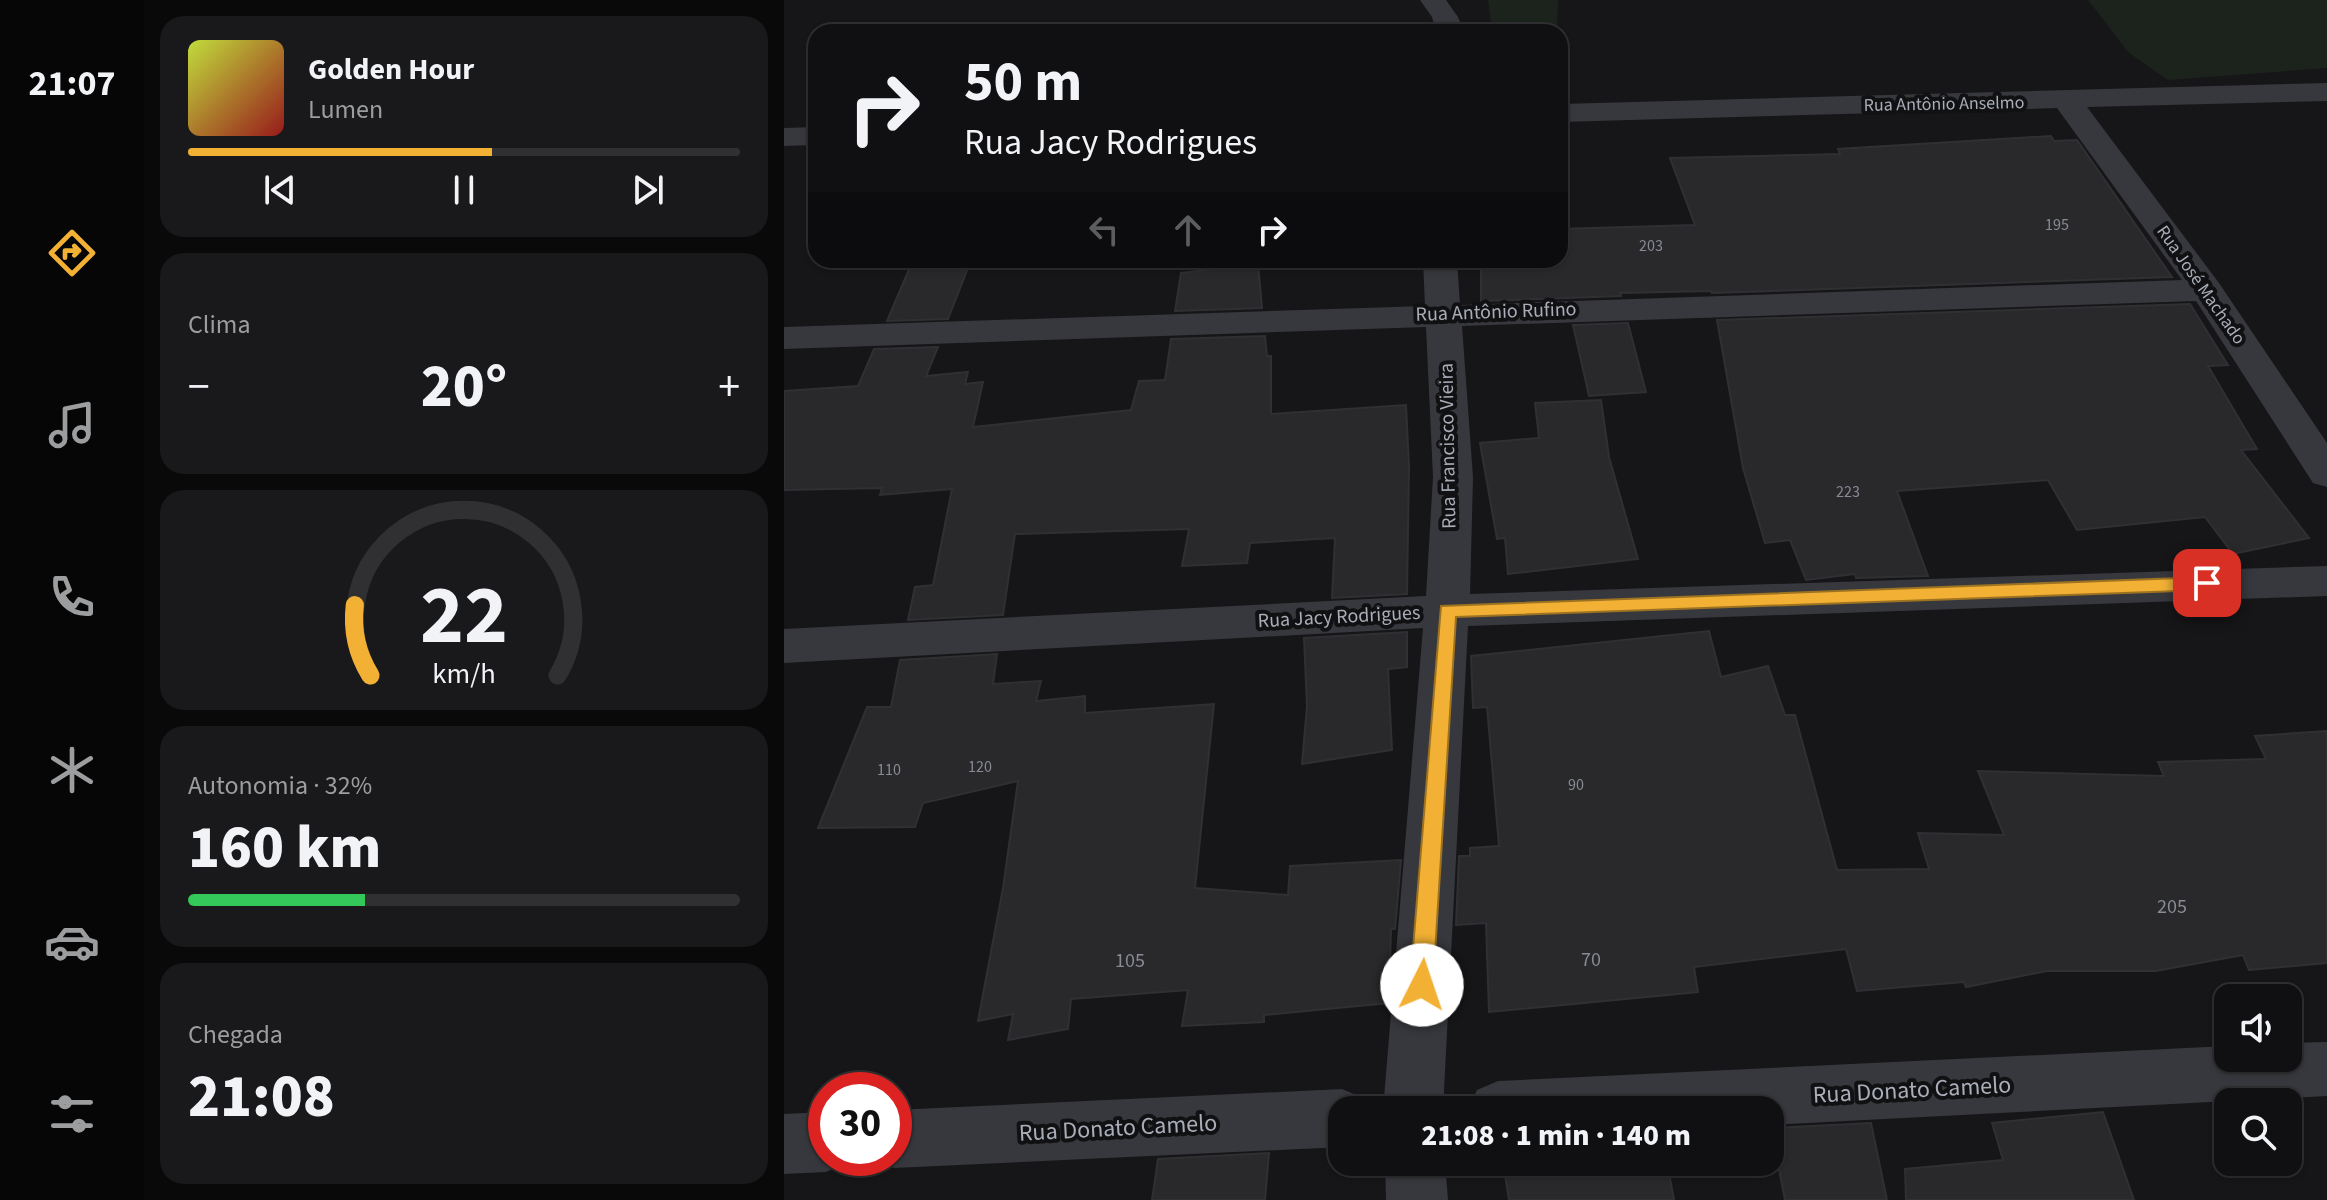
<!DOCTYPE html>
<html lang="pt">
<head>
<meta charset="utf-8">
<style>
	:root { --surface:#101012; --page:#19191b; --text:#f1f3f6; --muted:#9c9d9f; --line:#303032; --accent:#f2b134 }
	body { margin:0; font-family:"Source Sans 3",sans-serif; background:var(--page); color:var(--text); height:100vh; display:flex; flex-direction:column; font-size:30px; white-space:nowrap }
	* { box-sizing:border-box; margin:0 }
	p { font-size:26px; color:var(--muted) }
	.icon { flex:none; width:44px; height:44px; fill:none; stroke:currentColor; stroke-width:2; stroke-linecap:round; stroke-linejoin:round }
	.map { position:relative; flex:1; overflow:hidden }
	.side { display:flex; flex-direction:column; gap:16px; padding:16px; background:#09090a; width:640px }
	.side>* { flex:none }
	.guide { position:absolute; left:24px; top:24px; width:760px; height:244px; border-radius:24px; box-shadow:0 2px 6px #0004,0 0 0 2px var(--line); background:#101012; color:var(--text); overflow:hidden }
	.fabs { position:absolute; left:1430px; top:984px; display:grid; gap:16px }
	.fabs a { display:grid; place-items:center; width:88px; height:88px; border-radius:16px; background:var(--surface); box-shadow:0 2px 6px #0004,0 0 0 2px var(--line); font-size:40px }
	.speed { position:absolute; left:24px; top:1072px; display:flex; gap:16px; font-size:40px; font-weight:700; text-align:center }
	.speed>* { display:grid; place-content:center; width:104px; height:104px; border-radius:50%; background:var(--surface); box-shadow:0 2px 6px #0004,0 0 0 2px var(--line); line-height:1 }
	.speed .limit { border:12px solid #d22; background:#fff; color:#111 }
	.pin { position:absolute; display:grid; place-items:center; width:68px; height:68px; color:#fff; margin:-34px; border-radius:16px; box-shadow:0 4px 12px #0006 }
	.me { position:absolute; width:88px; margin:-44px; rotate:4deg; stroke-linejoin:round; filter:drop-shadow(0 0 6px #0008) }
	.turn { display:flex; align-items:center; gap:28px; height:168px; padding:0 24px; font-size:36px }
	.turn .icon { width:104px; height:104px; stroke-width:2.5 }
	.turn b { display:block; font-size:56px; line-height:68px }
	.lanes { display:flex; align-items:center; height:76px; padding:0 24px; background:#0003; justify-content:center; gap:40px; direction:ltr }
	.lanes .off { opacity:.35 }
	.big { font-size:60px; font-weight:800; line-height:1.1 }
	.side .tile { flex:1; display:flex; flex-direction:column; justify-content:center; gap:12px; min-width:0; padding:0 28px; border-radius:24px; background:var(--page) }
	.side .dial { align-items:center; gap:0 }
	.dial svg { height:208px; overflow:visible; fill:none; stroke:var(--line); stroke-width:7; stroke-linecap:round; text-anchor:middle }
	.dial text { fill:var(--text); stroke:none }
	.song { display:flex; align-items:center; gap:24px }
	.cover { width:96px; height:96px; border-radius:12px; background:linear-gradient(135deg,hsl(70 70% 55%),hsl(0 70% 35%)) }
	.played { height:8px; border-radius:4px; background:linear-gradient(90deg,var(--accent) 55%,var(--line) 55%) }
	.keys { display:flex; justify-content:space-around; direction:ltr }
	.heat { display:flex; justify-content:space-between; align-items:center; font-size:44px; direction:ltr }
	.charge { height:12px; border-radius:6px; background:linear-gradient(90deg,#34c759 32%,var(--line) 0) }
	.trip { position:absolute; left:544px; top:1096px; width:456px; height:80px; border-radius:24px; background:var(--surface); box-shadow:0 2px 6px #0004,0 0 0 2px var(--line); font-weight:800; line-height:80px; text-align:center }
	main { display:flex; flex:1; min-height:0 }
	.tabs { display:flex; flex-direction:column; width:144px; justify-content:space-around; align-items:center; background:#060607; color:var(--muted) }
	.tabs .icon { width:56px; height:56px }
	.tabs .active { color:var(--accent) }
	.tabs b { font-size:36px; color:var(--text) }
	.map>svg:first-child { display:block }
	.green { fill:#1c231d }
	.building { fill:#29292c; stroke:#303034; stroke-width:2 }
	.lines { fill:none; stroke-linecap:round; stroke-linejoin:round }
	.street { fill:#37383d; fill-rule:evenodd }
	.route { fill:#f2b134; stroke:#9d7322; stroke-width:2 }
	.labels { text-anchor:middle; dominant-baseline:central; stroke-width:8; stroke-linejoin:round; paint-order:stroke }
	.number-label { font-size:16px; fill:#888b94 }
	.far-street-label { font-size:18px; fill:#a8adb8; stroke:#111113 }
	.street-label { font-size:20px; fill:#a8adb8; stroke:#111113 }
	.near-number-label { font-size:20px; fill:#888b94 }
	.near-street-label { font-size:24px; fill:#a8adb8; stroke:#111113 }
</style>
</head>
<body>
<main>
<nav class="tabs">
<b>21:07</b>
<svg class="icon active" aria-label="directions" viewBox="0 0 24 24"><path d="M12 3l9 9-9 9-9-9zM9 14v-3h6M13 9l2 2-2 2"/></svg>
<svg class="icon" aria-label="music" viewBox="0 0 24 24"><path d="M9 18V5l10-2v13"/><circle cx="6" cy="18" r="3"/><circle cx="16" cy="16" r="3"/></svg>
<svg class="icon" aria-label="phone" viewBox="0 0 24 24"><path d="M5 4h4l2 5-3 2q2 4 5 5l2-3 5 2v4C11 20 4 13 5 4z"/></svg>
<svg class="icon" aria-label="climate" viewBox="0 0 24 24"><path d="M12 3v18M4 7l16 10M4 17L20 7"/></svg>
<svg class="icon" aria-label="car" viewBox="0 0 24 24"><path d="M5 17H2v-5l4-1 3-4h7l3 4 3 1v5h-3M9 17h6M6 11h13"/><circle cx="7" cy="17" r="2"/><circle cx="17" cy="17" r="2"/></svg>
<svg class="icon" aria-label="filters" viewBox="0 0 24 24"><path d="M4 7h16M4 17h16"/><circle cx="9" cy="7" r="2"/><circle cx="15" cy="17" r="2"/></svg>
</nav>
<section class="side">
<div class="tile">
<div class="song"><i class="cover"></i><div><b>Golden Hour</b><p>Lumen</p></div></div>
<div class="played"></div>
<div class="keys"><svg class="icon" aria-label="previous" viewBox="0 0 24 24"><path d="M18 5L8 12l10 7zM5 5v14"/></svg><svg class="icon" aria-label="pause" viewBox="0 0 24 24"><path d="M8 5v14M16 5v14"/></svg><svg class="icon" aria-label="next" viewBox="0 0 24 24"><path d="M6 5l10 7-10 7zM19 5v14"/></svg></div>
</div>
<div class="tile"><p>Clima</p>
<div class="heat"><a>−</a><b class="big">20°</b><a>+</a></div>
</div>
<div class="tile dial"><svg viewBox="0 0 100 80">
<path d="M14 69A42 42 0 1 1 86 69"/>
<path d="M14 69A42 42 0 0 1 8 42" stroke="#f2b134"/>
<text x="50" y="56" font-size="32" font-weight="700">22</text>
<text x="50" y="72" font-size="11">km/h</text>
</svg></div>
<div class="tile"><p>Autonomia · 32%</p><b class="big">160 km</b><div class="charge"></div></div>
<div class="tile"><p>Chegada</p><b class="big">21:08</b></div>
</section>
<div class="map">
<svg width="1543" height="1200" viewBox="0 0 1543 1200">
	<rect width="100%" height="100%" fill="#161618"/>
	<g class="green">
		<path d="M 704,0 L 774,0 L 773,32 L 708,32 Z"/>
		<path d="M 1304,0 L 1543,0 L 1543,68 L 1384,80 L 1345,53 Z"/>
	</g>
	<g class="building">
		<path d="M 1267,136 L 1270,141 L 1293,140 L 1388,277 L 928,293 L 927,291 L 836,293 L 837,296 L 697,301 L 697,260 L 776,260 L 776,229 L 911,225 L 886,158 L 1056,154 L 1054,149 Z"/>
		<path d="M 129,260 L 187,260 L 164,319 L 103,321 Z"/>
		<path d="M 474,264 L 478,308 L 391,311 L 397,273 Z"/>
		<path d="M 1406,304 L 1444,365 L 1424,366 L 1473,449 L 1457,450 L 1525,538 L 1449,554 L 1421,517 L 1293,530 L 1264,480 L 1113,491 L 1144,576 L 1072,578 L 1071,574 L 1022,580 L 1006,540 L 981,543 L 959,468 L 933,320 Z"/>
		<path d="M 844,323 L 862,392 L 805,396 L 789,325 Z"/>
		<path d="M 481,336 L 483,356 L 487,356 L 487,414 L 622,405 L 625,466 L 623,594 L 548,598 L 551,538 L 466,543 L 463,563 L 398,566 L 405,529 L 231,534 L 219,615 L 124,620 L 131,587 L 149,585 L 168,489 L 96,495 L 98,488 L 0,490 L 0,391 L 74,386 L 90,349 L 154,347 L 142,376 L 184,372 L 181,384 L 199,382 L 189,427 L 347,410 L 355,381 L 381,380 L 387,339 Z"/>
		<path d="M 817,400 L 825,457 L 854,559 L 724,574 L 721,538 L 713,539 L 696,443 L 755,438 L 751,403 Z"/>
		<path d="M 925,631 L 937,677 L 984,666 L 1001,715 L 1011,715 L 1053,870 L 1145,869 L 1134,833 L 1220,835 L 1194,771 L 1380,776 L 1374,762 L 1482,759 L 1471,736 L 1543,731 L 1543,963 L 1465,970 L 1459,955 L 1372,971 L 1263,971 L 1182,987 L 1180,982 L 1073,991 L 1062,949 L 910,967 L 914,992 L 705,1012 L 702,923 L 672,925 L 675,856 L 686,856 L 686,848 L 715,846 L 703,707 L 689,708 L 687,656 Z"/>
		<path d="M 623,632 L 623,667 L 604,669 L 608,750 L 518,764 L 523,706 L 520,638 Z"/>
		<path d="M 213,654 L 209,684 L 257,681 L 252,701 L 301,696 L 301,713 L 430,704 L 411,888 L 504,895 L 506,866 L 617,860 L 611,929 L 607,929 L 605,1003 L 480,1015 L 480,1022 L 398,1026 L 404,990 L 287,999 L 284,1029 L 224,1040 L 229,1014 L 194,1021 L 219,888 L 234,781 L 139,803 L 131,827 L 34,828 L 83,707 L 107,707 L 116,660 Z"/>
		<path d="M 1319,1112 L 1350,1200 L 1122,1200 L 1121,1169 L 1219,1160 L 1208,1123 Z"/>
		<path d="M 1087,1123 L 1103,1200 L 1001,1200 L 987,1128 Z"/>
		<path d="M 485,1153 L 481,1200 L 368,1200 L 374,1159 Z"/>
		<path d="M 719,1162 L 883,1162 L 890,1200 L 725,1200 Z"/>
	</g>
	<g class="lines">
		<g class="street">
			<path d="M 636,0 L 662,0 L 674,17 L 680,32 L 652,32 L 648,17 Z"/>
			<path d="M 1543,83 L 1543,101 L 1303,107 L 1435,283 L 1543,443 L 1543,487 L 1529,483 L 1412,301 L 678,326 L 689,477 L 686,594 L 1543,566 L 1543,596 L 684,626 L 659,1110 L 599,1110 L 639,628 L 0,663 L 0,629 L 642,596 L 649,477 L 642,327 L 0,349 L 0,327 L 641,306 L 639,260 L 673,260 L 676,305 L 1398,280 L 1273,108 L 776,122 L 776,104 Z"/>
			<path d="M 32,127 L 32,145 L 0,146 L 0,128 Z"/>
			<path d="M 1543,1042 L 1543,1096 L 986,1125 L 986,1110 L 684,1110 L 693,1090 L 714,1081 L 1444,1046 L 1444,1058 L 1504,1058 L 1504,1043 Z"/>
			<path d="M 558,1089 L 579,1098 L 584,1110 L 558,1110 L 558,1147 L 110,1168 L 88,1158 L 110,1158 L 110,1110 Z"/>
			<path d="M 42,1112 L 42,1158 L 65,1158 L 63,1163 L 42,1172 L 0,1174 L 0,1114 Z"/>
			<path d="M 601,1162 L 661,1162 L 664,1200 L 602,1200 Z"/>
		</g>
	</g>
	<path class="route" d="M 1423,577 L 1432,583 L 1423,590 L 672,617 L 649,985 L 646,993 L 638,996 L 630,993 L 626,985 L 657,606 Z"/>
	<g class="labels">
		<g class="number-label">
			<text x="1273" y="225">195</text>
			<text x="867" y="246">203</text>
			<text x="1064" y="492">223</text>
			<text x="196" y="767">120</text>
			<text x="105" y="770">110</text>
			<text x="792" y="785">90</text>
		</g>
		<g class="far-street-label">
			<text transform="translate(1160 104) rotate(-1)">Rua Antônio Anselmo</text>
			<text transform="translate(1417 285) rotate(55)">Rua José Machado</text>
		</g>
		<g class="street-label">
			<text transform="translate(712 312) rotate(-2)">Rua Antônio Rufino</text>
			<text transform="translate(664 446) rotate(-91)">Rua Francisco Vieira</text>
			<text transform="translate(555 617) rotate(-3)">Rua Jacy Rodrigues</text>
		</g>
		<g class="near-number-label">
			<text x="1388" y="907">205</text>
			<text x="807" y="960">70</text>
			<text x="346" y="961">105</text>
		</g>
		<g class="near-street-label">
			<text transform="translate(1128 1090) rotate(-3)">Rua Donato Camelo</text>
			<text transform="translate(334 1128) rotate(-3)">Rua Donato Camelo</text>
		</g>
	</g>
</svg>
<div class="fabs">
<a><svg class="icon" aria-label="sound" viewBox="0 0 24 24"><path d="M4 9h4l5-4v14l-5-4H4zM17 9q2 3 0 6"/></svg></a>
<a><svg class="icon" aria-label="search" viewBox="0 0 24 24"><circle cx="10" cy="10" r="6"/><path d="M15 15l6 6"/></svg></a>
</div>
<div class="speed"><div class="limit">30</div></div>
<div class="pin" style="left:1423px;top:583px;background:#d93025"><svg class="icon" aria-label="arrive" viewBox="0 0 24 24"><path d="M6 21V4h12l-3 4 3 4H6"/></svg></div>
<svg class="me" style="left:638px;top:985px" viewBox="-20 -20 40 40"><circle r="19" fill="#fff"/><path d="M0-13L10 11 0 6-10 11z" fill="#f2b134"/></svg>
<div class="trip">21:08 · 1 min · 140 m</div>
<div class="guide">
<div class="turn"><svg class="icon" aria-label="right" viewBox="0 0 24 24"><path d="M7 20v-9h11M14 6l5 5-5 5"/></svg><div><b>50 m</b>Rua Jacy Rodrigues</div></div>
<div class="lanes"><svg class="icon off" aria-label="left" viewBox="0 0 24 24"><path d="M17 20v-9H6M10 6l-5 5 5 5"/></svg><svg class="icon off" aria-label="ahead" viewBox="0 0 24 24"><path d="M12 20V5M6 11l6-6 6 6"/></svg><svg class="icon" aria-label="right" viewBox="0 0 24 24"><path d="M7 20v-9h11M14 6l5 5-5 5"/></svg></div>
</div>
</div>
</main>
</body>
</html>
